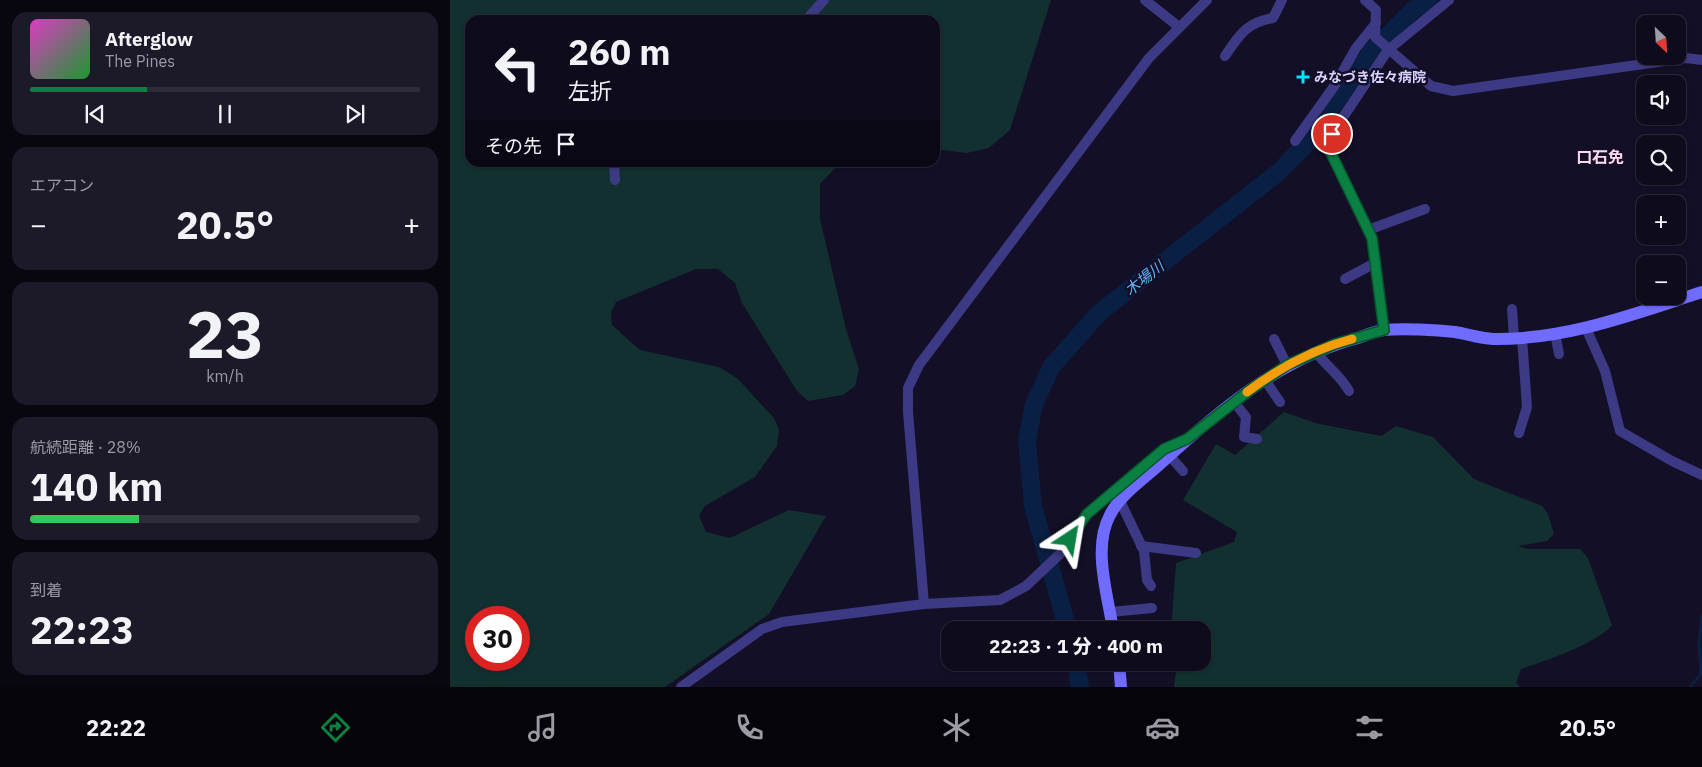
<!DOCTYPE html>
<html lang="ja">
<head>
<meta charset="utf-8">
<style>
	:root { --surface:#0e0b1c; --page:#1c1929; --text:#f1f3f6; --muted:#9b9ba3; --line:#2e2b3b; --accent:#0b8043 }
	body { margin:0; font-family:"IBM Plex Sans","Noto Sans JP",sans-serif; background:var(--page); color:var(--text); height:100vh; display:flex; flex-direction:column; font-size:19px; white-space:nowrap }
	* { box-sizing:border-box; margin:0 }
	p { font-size:16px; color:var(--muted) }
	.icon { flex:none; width:28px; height:28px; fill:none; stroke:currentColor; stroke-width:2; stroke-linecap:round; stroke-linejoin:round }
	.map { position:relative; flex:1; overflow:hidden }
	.details { display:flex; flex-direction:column; gap:12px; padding:12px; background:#08060f; width:450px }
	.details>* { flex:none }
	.hud { position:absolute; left:15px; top:15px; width:475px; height:152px; border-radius:15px; box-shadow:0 1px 4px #0004,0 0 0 1px var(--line); background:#0e0b1c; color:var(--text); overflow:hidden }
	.needle { width:32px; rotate:155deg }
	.buttons { position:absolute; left:1186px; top:15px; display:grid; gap:10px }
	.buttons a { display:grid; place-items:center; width:50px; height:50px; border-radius:10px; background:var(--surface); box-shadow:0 1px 4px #0004,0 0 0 1px var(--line); font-size:25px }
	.speed { position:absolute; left:15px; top:606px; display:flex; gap:10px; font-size:25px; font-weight:700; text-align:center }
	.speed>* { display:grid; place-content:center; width:65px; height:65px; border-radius:50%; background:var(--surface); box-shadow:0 1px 4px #0004,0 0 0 1px var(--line); line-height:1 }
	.speed .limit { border:8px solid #d22; background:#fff; color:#111 }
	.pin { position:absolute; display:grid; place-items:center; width:42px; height:42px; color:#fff; margin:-21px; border:2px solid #fff; border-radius:50%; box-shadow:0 1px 5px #0007 }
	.me { position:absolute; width:55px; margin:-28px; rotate:33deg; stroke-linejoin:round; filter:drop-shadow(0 0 4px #0008) }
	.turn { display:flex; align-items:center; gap:18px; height:105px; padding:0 20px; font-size:22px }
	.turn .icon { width:65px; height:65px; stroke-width:2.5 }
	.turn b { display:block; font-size:35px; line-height:42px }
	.then { display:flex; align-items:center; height:48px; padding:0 20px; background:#0003; gap:10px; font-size:19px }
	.big { font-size:38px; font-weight:800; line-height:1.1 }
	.details .widget { flex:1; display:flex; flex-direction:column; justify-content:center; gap:8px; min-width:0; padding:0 18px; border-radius:15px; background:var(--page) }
	.details .dial { align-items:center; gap:0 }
	.dial b { font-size:65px; line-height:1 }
	.song { display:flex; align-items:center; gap:15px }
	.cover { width:60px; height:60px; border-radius:8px; background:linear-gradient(135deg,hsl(310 70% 55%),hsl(130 70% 35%)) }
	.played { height:5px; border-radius:2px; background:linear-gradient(90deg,var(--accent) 30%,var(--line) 30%) }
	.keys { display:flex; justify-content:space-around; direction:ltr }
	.heat { display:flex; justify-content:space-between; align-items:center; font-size:28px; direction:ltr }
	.charge { height:8px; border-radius:4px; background:linear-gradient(90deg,#34c759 28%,var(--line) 0) }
	.trip { position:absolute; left:491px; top:621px; width:270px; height:50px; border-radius:15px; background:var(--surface); box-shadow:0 1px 4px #0004,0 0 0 1px var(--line); font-weight:800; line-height:50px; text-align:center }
	.dock { display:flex; height:80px; justify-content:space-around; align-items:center; background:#06040b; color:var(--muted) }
	.dock .icon { width:35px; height:35px }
	.dock .active { color:var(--accent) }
	.dock b { font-size:22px; color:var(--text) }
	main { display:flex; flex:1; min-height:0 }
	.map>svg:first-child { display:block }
	.green { fill:#12302f; fill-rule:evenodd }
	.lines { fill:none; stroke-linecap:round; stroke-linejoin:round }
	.stream { stroke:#0a1f44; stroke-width:3 }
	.river { stroke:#0a1f44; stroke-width:18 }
	.street { stroke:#3d3a85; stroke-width:10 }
	.secondary { stroke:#6f6bff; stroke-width:12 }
	.route-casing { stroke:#07532c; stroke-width:12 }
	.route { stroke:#0b8043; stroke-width:9 }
	.slow { stroke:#f59e0b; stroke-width:9 }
	.poi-dot { fill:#00e5ff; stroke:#130f26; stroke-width:2 }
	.labels { text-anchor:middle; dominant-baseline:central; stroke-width:5; stroke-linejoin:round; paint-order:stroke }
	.poi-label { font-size:14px; font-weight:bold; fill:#d9d4ff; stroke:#130f26; text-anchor:start }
	.water-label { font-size:15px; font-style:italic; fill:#62b6ff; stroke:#130f26 }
	.quarter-label { font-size:16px; font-weight:bold; fill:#ffd6f0; stroke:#130f26 }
</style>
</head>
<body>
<main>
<section class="details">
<div class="widget">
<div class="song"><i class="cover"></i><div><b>Afterglow</b><p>The Pines</p></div></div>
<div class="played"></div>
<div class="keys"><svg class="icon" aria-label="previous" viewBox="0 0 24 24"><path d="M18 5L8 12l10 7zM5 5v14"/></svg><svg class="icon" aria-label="pause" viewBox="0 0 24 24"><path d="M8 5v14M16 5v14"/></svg><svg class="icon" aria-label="next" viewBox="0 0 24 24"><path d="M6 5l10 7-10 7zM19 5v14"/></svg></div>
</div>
<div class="widget"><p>エアコン</p>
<div class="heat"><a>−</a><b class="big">20.5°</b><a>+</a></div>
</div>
<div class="widget dial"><b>23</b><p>km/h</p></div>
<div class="widget"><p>航続距離 · 28%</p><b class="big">140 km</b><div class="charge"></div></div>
<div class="widget"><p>到着</p><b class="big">22:23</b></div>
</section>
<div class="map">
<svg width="1252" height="687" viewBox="0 0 1252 687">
	<rect width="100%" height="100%" fill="#130f26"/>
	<g class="green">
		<path d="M 0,0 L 601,0 L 560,130 L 539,148 L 517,153 L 485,149 L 485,20 L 20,20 L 20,162 L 403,163 L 384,169 L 370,184 L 370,219 L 396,329 L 409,369 L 405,386 L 393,395 L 358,401 L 347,391 L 292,303 L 285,283 L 268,269 L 246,269 L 166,302 L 161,313 L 162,325 L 190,350 L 269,367 L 287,378 L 324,418 L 329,430 L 327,446 L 305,477 L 255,506 L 249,516 L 256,532 L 280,538 L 339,510 L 376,516 L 319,614 L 215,687 L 0,687 ZM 26,618 L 69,618 L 69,660 L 26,660 Z"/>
		<path d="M 834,412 L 865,423 L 931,436 L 946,426 L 983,437 L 1024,479 L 1092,506 L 1098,514 L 1104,534 L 1097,541 L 1068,546 L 1079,549 L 1130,549 L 1138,558 L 1162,625 C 1147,644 1094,661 1071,669 L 1066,683 L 1070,687 L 724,687 L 727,663 L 752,662 L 752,630 L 721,630 L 726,563 L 784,542 L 787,532 L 733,500 L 766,444 L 785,455 Z"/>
	</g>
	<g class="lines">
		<path class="stream" d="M 1240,687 L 1251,674 L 1249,642 L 1252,615"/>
		<g class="river">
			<path d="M 618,630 L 583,506 L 577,441 L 584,404 L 602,366 L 649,313 L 830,171 L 872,127 L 921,52 L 962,11 L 979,0"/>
			<path d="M 626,662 L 630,687"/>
		</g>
		<g class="street">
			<path d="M 695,0 L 729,27"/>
			<path d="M 915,0 L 926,10 L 925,37 L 981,86 L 1003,91 L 1236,58 L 1252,60"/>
			<path d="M 356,20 L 374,0"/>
			<path d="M 775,56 C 790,34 796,23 823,18 L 832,0"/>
			<path d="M 845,141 L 885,85 L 906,48 L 926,23"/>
			<path d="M 164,162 L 165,180"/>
			<path d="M 918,230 L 975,209"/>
			<path d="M 895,279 L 925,263"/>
			<path d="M 1062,309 L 1064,338"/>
			<path d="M 1136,328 L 1155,371 L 1170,431 L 1222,461 L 1252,475"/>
			<path d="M 934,330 L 922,238 L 880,151 L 882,134 L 938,50 L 999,0"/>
			<path d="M 1105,333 L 1109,354"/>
			<path d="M 824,339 L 837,365"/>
			<path d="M 866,352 C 876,366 891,376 899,391"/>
			<path d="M 815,380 L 830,402"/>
			<path d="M 784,402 L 796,417 L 794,437 L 807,439"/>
			<path d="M 1069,433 L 1077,407 L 1072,338"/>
			<path d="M 719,455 L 733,471"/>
			<path d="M 670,501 L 694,551 L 697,580 L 701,586"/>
			<path d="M 691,546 L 746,553"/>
			<path d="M 474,604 L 458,412 L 458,388 L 469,365 L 699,58 L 757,0"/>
			<path d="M 661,612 L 702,608"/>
			<path d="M 231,687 L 312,629 L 332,622 L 474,604 L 550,600 L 576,586 L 612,552 L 637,514 L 714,449 L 733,441"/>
		</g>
		<g class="secondary">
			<path d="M 663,630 C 658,595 642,548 660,515 C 670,495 692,480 709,465 C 767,412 830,358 908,338 C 916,335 925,331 934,330 C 952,328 987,330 1005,332 C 1017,334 1030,338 1043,339 C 1116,340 1184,314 1252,292"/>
			<path d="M 669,662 L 671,687"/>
		</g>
	</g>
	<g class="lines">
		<g class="route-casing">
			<path id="route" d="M 620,539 L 637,514 L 714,449 L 737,439 L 800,390 L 837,365 L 885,344 L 934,330 L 922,238 L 880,151 L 882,134"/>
		</g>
		<use href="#route" class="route"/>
		<path class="slow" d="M 797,392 C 829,368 864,349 902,339"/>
	</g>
	<path class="poi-dot" d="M850.5 69.5h5v5h5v5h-5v5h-5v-5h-5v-5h5z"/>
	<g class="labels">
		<g class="poi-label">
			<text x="864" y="77">みなづき佐々病院</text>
		</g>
		<g class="water-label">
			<text transform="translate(694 278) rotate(-38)">木場川</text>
		</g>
		<g class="quarter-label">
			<text x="1150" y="157">口石免</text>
		</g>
	</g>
</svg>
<div class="buttons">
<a><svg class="needle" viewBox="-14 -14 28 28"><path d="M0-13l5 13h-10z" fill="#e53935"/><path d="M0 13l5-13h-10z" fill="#9b9ba3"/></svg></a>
<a><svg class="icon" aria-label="sound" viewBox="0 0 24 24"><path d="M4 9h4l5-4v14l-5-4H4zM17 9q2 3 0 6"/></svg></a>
<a><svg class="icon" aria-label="search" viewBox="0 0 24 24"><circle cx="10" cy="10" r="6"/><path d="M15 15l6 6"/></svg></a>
<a>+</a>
<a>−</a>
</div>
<div class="speed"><div class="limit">30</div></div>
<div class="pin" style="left:882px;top:134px;background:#d93025"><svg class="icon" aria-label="arrive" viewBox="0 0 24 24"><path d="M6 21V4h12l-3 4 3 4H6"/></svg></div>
<svg class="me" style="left:620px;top:539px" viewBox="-20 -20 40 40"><path d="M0-17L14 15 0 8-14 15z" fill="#0b8043" stroke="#fff" stroke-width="4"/></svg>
<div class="trip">22:23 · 1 分 · 400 m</div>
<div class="hud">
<div class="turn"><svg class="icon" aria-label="left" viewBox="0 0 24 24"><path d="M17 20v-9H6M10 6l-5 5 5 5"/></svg><div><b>260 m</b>左折</div></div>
<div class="then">その先<svg class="icon" aria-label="arrive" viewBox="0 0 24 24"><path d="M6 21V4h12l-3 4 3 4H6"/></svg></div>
</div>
</div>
</main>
<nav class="dock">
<b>22:22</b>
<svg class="icon active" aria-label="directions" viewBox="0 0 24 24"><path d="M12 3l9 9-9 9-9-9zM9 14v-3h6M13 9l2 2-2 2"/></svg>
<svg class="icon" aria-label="music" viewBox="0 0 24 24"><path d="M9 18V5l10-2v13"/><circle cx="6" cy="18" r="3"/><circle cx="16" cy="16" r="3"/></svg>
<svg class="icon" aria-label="phone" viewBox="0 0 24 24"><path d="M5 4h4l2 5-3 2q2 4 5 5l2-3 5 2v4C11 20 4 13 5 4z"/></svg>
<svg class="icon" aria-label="climate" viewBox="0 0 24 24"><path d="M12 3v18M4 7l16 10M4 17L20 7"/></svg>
<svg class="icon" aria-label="car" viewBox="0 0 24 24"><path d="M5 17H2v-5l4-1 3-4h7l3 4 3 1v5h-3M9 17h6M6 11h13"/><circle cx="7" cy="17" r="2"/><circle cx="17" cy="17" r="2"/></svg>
<svg class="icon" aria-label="filters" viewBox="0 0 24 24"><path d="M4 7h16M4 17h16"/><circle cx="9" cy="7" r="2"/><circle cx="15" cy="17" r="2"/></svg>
<b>20.5°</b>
</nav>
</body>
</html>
